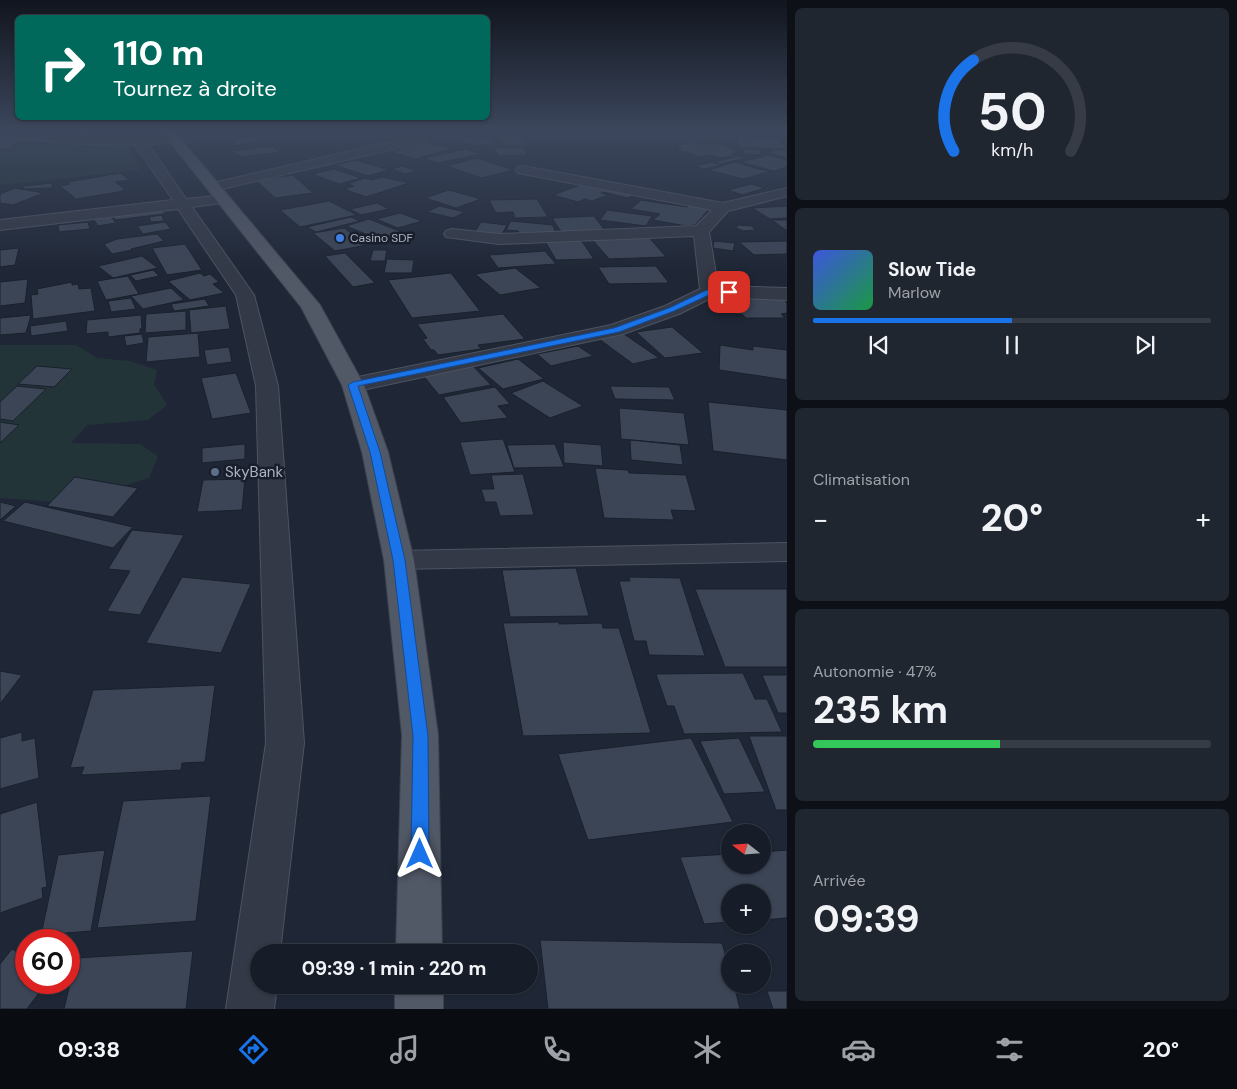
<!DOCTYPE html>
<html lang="fr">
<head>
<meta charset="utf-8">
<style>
	:root { --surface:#171d28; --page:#202630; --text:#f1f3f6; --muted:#9ea2a8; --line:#363b45; --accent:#1a73e8 }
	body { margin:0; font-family:"DM Sans",sans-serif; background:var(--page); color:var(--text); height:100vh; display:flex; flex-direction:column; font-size:19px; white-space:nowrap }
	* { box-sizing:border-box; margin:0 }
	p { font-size:16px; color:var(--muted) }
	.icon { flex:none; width:28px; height:28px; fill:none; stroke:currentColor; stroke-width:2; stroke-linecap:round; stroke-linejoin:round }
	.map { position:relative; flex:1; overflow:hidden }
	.panel { display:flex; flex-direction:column; gap:8px; padding:8px; background:#0d1016; width:450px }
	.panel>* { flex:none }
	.hud { position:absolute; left:15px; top:15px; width:475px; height:105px; border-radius:8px; box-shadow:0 1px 4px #0004,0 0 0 1px var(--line); background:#00695c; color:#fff; overflow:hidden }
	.needle { width:32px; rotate:287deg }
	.fabs { position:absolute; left:721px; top:824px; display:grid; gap:10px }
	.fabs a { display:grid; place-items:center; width:50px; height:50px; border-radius:50%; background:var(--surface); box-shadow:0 1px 4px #0004,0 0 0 1px var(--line); font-size:25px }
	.speed { position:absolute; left:15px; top:929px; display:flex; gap:10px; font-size:25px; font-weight:700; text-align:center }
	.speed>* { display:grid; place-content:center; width:65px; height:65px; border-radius:50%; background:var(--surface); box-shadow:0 1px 4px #0004,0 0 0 1px var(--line); line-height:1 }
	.speed .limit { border:8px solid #d22; background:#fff; color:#111 }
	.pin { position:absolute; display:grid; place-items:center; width:42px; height:42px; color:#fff; margin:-21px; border-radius:10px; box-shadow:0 2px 8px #0006 }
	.me { position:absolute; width:55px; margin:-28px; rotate:0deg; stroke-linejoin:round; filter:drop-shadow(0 0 4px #0008) }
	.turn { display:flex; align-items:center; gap:18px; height:105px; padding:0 15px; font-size:22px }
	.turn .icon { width:65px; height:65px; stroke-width:2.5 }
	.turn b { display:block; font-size:35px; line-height:42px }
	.big { font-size:38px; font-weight:700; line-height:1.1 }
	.panel .card { flex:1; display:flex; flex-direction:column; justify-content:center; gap:8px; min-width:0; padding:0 18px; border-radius:8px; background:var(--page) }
	.panel .dial { align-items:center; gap:0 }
	.dial svg { height:130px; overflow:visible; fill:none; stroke:var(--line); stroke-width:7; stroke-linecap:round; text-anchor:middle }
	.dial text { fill:var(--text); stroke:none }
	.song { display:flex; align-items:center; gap:15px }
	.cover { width:60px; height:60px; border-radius:8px; background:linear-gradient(135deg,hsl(230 70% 55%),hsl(140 70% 35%)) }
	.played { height:5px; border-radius:2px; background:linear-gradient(90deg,var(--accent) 50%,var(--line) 50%) }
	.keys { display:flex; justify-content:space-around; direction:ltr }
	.heat { display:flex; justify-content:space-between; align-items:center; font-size:28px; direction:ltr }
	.charge { height:8px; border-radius:4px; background:linear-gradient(90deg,#34c759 47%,var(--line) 0) }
	.trip { position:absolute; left:250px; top:944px; width:288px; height:50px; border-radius:25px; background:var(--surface); box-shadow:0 1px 4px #0004,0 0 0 1px var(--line); font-weight:700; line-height:50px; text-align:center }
	.menu { display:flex; height:80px; justify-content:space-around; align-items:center; background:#090c10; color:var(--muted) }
	.menu .icon { width:35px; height:35px }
	.menu .current { color:var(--accent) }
	.menu b { font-size:22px; color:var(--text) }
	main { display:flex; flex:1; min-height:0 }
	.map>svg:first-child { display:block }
	.green { fill:#223438 }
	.building { fill:#3b4556; stroke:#1a202d }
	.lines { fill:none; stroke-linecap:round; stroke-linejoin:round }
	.minor-casing { stroke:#4d5461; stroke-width:2 }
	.major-casing { stroke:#3c4250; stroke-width:2 }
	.minor { fill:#333946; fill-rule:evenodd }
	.major { fill:#515866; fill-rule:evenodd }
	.route { fill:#1a73e8; stroke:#114b97 }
	.shop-dot { fill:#3f7fe0; stroke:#191e2b; stroke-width:2 }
	.service-dot { fill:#5c6f8a; stroke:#191e2b; stroke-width:2 }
	.labels { text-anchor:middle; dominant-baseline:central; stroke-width:5; stroke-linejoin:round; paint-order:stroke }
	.far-poi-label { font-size:12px; fill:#adb4c3; stroke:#191e2b; text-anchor:start }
	.poi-label { font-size:15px; fill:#adb4c3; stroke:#191e2b; text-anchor:start }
</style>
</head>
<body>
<main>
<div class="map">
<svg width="787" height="1009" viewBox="0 0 787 1009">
	<rect width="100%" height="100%" fill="#1f2736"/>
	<g class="green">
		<path d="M 125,139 L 141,170 L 0,185 L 0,148 Z"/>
		<path d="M 0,345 L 76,345 L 97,358 L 130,361 L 157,370 L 154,384 L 167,405 L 148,420 L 87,425 L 71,443 L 140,444 L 158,456 L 149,478 L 68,503 L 0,498 Z"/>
	</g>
	<g class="building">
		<path d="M 79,132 L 110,132 L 110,135 L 80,138 Z"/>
		<path d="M 223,132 L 272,132 L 218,140 L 208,134 Z"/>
		<path d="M 358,132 L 391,132 L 392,137 L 359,138 Z"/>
		<path d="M 681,132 L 725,132 L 724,134 L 721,134 L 719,139 L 679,136 Z"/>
		<path d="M 734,132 L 770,132 L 773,136 L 736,135 Z"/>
		<path d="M 501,133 L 520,133 L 526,146 L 505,146 L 504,143 L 500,143 L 498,139 L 503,139 Z"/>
		<path d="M 260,135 L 266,139 L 238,145 L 230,139 Z"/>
		<path d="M 480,136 L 497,143 L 474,146 L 455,140 Z"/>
		<path d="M 737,136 L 781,139 L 782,144 L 779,143 L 784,145 L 786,149 L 739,147 Z"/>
		<path d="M 0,138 L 24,138 L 9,149 L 0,149 Z"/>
		<path d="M 424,142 L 453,148 L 416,159 L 391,152 Z"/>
		<path d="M 690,142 L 696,144 L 721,144 L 739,152 L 731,154 L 735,155 L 722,158 L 709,155 L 700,157 L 675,149 L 682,148 L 675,146 Z"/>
		<path d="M 272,146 L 280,152 L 241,157 L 233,151 Z"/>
		<path d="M 522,147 L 528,155 L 498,156 L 493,148 Z"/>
		<path d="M 466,149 L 481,154 L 438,163 L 424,158 Z"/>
		<path d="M 743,149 L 760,150 L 761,155 L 744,154 Z"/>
		<path d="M 774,149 L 787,150 L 787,158 L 771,154 L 771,151 L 774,151 Z"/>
		<path d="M 769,155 L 787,160 L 787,167 L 773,171 L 741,162 Z"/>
		<path d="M 740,156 L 747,158 L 720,164 L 714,162 Z"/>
		<path d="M 477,158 L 513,170 L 482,178 L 446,166 Z"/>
		<path d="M 356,160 L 389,170 L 368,176 L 334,165 Z"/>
		<path d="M 712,162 L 722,165 L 705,169 L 695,166 Z"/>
		<path d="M 735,162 L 758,169 L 771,171 L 743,179 L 708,170 Z"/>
		<path d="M 402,166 L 417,171 L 405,174 L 391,169 Z"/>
		<path d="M 334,169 L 361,178 L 339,184 L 312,174 Z"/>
		<path d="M 120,173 L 130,180 L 115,182 L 126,190 L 122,190 L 124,191 L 76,199 L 60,186 L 70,184 L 68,182 Z"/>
		<path d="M 293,175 L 313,193 L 275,198 L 256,180 Z"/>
		<path d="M 382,177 L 409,183 L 366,197 L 344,189 L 354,186 L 347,184 L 365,178 L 372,180 Z"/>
		<path d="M 52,183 L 52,188 L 24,189 L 23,186 Z"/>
		<path d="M 583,184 L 637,194 L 627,198 L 604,192 L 601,193 L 608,195 L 592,201 L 585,199 L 578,202 L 553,195 Z"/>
		<path d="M 751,184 L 765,188 L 742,195 L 728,190 Z"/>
		<path d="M 15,188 L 44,193 L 13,205 L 0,203 L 0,194 Z"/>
		<path d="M 449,190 L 481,199 L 456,208 L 425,198 Z"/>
		<path d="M 537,199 L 548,217 L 515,218 L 513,212 L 496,213 L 489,200 Z"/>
		<path d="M 641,200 L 687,207 L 689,205 L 710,208 L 695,225 L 686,226 L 653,220 L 660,214 L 631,209 Z"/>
		<path d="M 329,201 L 357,215 L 300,227 L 280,210 Z"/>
		<path d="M 377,203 L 389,209 L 361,215 L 350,209 Z"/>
		<path d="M 439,206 L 465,212 L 453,218 L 427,212 Z"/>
		<path d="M 787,206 L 787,218 L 770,219 L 752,208 Z"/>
		<path d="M 161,208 L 165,214 L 115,220 L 113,214 Z"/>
		<path d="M 607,210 L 652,216 L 646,226 L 600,220 Z"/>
		<path d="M 400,213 L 422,221 L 398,228 L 376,219 Z"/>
		<path d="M 109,215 L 116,223 L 98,226 L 92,217 Z"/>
		<path d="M 162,215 L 164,221 L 151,222 L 149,217 Z"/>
		<path d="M 594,216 L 606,232 L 562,233 L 552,218 Z"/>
		<path d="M 351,217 L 360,221 L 316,232 L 307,227 Z"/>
		<path d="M 369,219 L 411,236 L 388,243 L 346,226 Z"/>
		<path d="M 772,220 L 787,220 L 787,231 Z"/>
		<path d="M 511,221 L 553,225 L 556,235 L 522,237 L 518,231 L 506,230 Z"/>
		<path d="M 88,222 L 90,229 L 59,232 L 58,225 Z"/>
		<path d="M 165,222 L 171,229 L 143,234 L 137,226 Z"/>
		<path d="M 481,222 L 507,225 L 501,236 L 474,233 Z"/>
		<path d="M 738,225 L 752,226 L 755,230 L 744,231 L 736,228 Z"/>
		<path d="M 344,228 L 367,245 L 335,251 L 313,233 Z"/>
		<path d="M 157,234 L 164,241 L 131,249 L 132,250 L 112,254 L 104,244 L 117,239 Z"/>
		<path d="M 647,235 L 666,257 L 609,259 L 591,238 Z"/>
		<path d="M 581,240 L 594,259 L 556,260 L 545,241 Z"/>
		<path d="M 714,241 L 735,243 L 733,251 L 713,248 Z"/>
		<path d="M 787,241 L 787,254 L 754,255 L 739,242 Z"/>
		<path d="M 185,244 L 202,270 L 167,275 L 152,248 Z"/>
		<path d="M 19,248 L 15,265 L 0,267 L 0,250 Z"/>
		<path d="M 373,250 L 387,250 L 385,261 L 370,261 Z"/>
		<path d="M 545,251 L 556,264 L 498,268 L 489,255 Z"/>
		<path d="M 345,253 L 375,283 L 353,287 L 325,256 Z"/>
		<path d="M 142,256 L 158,268 L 113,278 L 98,266 Z"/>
		<path d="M 387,259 L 414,260 L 412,273 L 384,273 Z"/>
		<path d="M 656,266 L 669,283 L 609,284 L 598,267 Z"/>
		<path d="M 515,268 L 541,288 L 500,295 L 475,274 Z"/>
		<path d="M 153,270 L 159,276 L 136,281 L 130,275 Z"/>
		<path d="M 200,273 L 204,276 L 210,274 L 219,282 L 213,284 L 224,293 L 190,300 L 168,281 Z"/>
		<path d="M 451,273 L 480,311 L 412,318 L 388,280 Z"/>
		<path d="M 128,276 L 139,294 L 106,300 L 97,281 Z"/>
		<path d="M 28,279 L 25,303 L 0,306 L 0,282 Z"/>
		<path d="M 72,282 L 72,285 L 78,284 L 79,289 L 91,288 L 95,311 L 33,319 L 31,295 L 38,294 L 37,289 Z"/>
		<path d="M 171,288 L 184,300 L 143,309 L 131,296 Z"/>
		<path d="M 723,296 L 781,296 L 787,303 L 787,313 L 781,314 L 785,318 L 746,318 L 742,314 L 736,314 Z"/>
		<path d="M 131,298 L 136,309 L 111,312 L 108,301 Z"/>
		<path d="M 205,299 L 209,306 L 174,311 L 171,304 Z"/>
		<path d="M 226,306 L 230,329 L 191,333 L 189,310 Z"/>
		<path d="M 186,311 L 186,330 L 145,333 L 146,314 Z"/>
		<path d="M 503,314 L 525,339 L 478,345 L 481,349 L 438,355 L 434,350 L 431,350 L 423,339 L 427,338 L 417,324 Z"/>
		<path d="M 31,315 L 26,333 L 0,335 L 0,318 Z"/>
		<path d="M 141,315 L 142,328 L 140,329 L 140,333 L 108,337 L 108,332 L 86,334 L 87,320 Z"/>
		<path d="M 66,321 L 68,331 L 31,336 L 30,326 Z"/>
		<path d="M 672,327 L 703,353 L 665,358 L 636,332 Z"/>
		<path d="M 198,333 L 200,357 L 146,362 L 148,337 Z"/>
		<path d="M 142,334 L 144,343 L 126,346 L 124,336 Z"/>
		<path d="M 624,334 L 659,358 L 633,364 L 599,339 Z"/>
		<path d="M 720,345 L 753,350 L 753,346 L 787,350 L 787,380 L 719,370 Z"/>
		<path d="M 578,346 L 593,356 L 551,366 L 537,354 Z"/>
		<path d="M 229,347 L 232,362 L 207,365 L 204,350 Z"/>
		<path d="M 518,359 L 544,379 L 503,389 L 478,368 Z"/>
		<path d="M 471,364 L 491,385 L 439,395 L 421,373 Z"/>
		<path d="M 37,366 L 72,369 L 54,387 L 18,384 Z"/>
		<path d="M 236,373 L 251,413 L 212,419 L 201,378 Z"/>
		<path d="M 543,381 L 583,406 L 550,418 L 511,393 Z"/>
		<path d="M 17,386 L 46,389 L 13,421 L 0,419 L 0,402 Z"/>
		<path d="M 610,386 L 669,387 L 675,400 L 615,399 Z"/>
		<path d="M 495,387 L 510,404 L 498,406 L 508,418 L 461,423 L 443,397 Z"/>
		<path d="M 708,402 L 787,410 L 787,460 L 713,451 Z"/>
		<path d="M 619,408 L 684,413 L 689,445 L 621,439 Z"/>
		<path d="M 0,422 L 19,425 L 0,443 Z"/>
		<path d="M 503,439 L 515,472 L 470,475 L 460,442 Z"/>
		<path d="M 630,440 L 680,445 L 683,465 L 631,460 Z"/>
		<path d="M 563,442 L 601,445 L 603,466 L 564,463 Z"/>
		<path d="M 245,444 L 245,459 L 202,463 L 202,448 Z"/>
		<path d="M 555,444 L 564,467 L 514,468 L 507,445 Z"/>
		<path d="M 595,468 L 628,470 L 629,473 L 686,475 L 696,511 L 671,510 L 674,520 L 604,518 Z"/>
		<path d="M 523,474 L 534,515 L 500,516 L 496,502 L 485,502 L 481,489 L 494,489 L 491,475 Z"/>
		<path d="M 75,477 L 138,488 L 113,517 L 47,506 Z"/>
		<path d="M 245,479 L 242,510 L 197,512 L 203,480 Z"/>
		<path d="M 0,502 L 16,506 L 0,520 Z"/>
		<path d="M 25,502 L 133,527 L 113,548 L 3,521 Z"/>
		<path d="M 132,530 L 184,535 L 140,615 L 107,611 L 130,571 L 108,569 Z"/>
		<path d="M 576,568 L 589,616 L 510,617 L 502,570 Z"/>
		<path d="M 182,577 L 251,584 L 221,653 L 146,643 Z"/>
		<path d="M 629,577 L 680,578 L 705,656 L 649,655 L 646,641 L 634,641 L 619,581 L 630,581 Z"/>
		<path d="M 695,589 L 787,589 L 787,667 L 725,667 Z"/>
		<path d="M 559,622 L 559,624 L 602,623 L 603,628 L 619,628 L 651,733 L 523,736 L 503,623 Z"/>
		<path d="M 0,671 L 22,675 L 0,704 Z"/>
		<path d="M 743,673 L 755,699 L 767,699 L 782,732 L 684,734 L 674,706 L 667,706 L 656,674 Z"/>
		<path d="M 762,675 L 787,675 L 787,713 L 778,713 Z"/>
		<path d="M 215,685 L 205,762 L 182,763 L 181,770 L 81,775 L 84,767 L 70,768 L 93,690 Z"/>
		<path d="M 22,732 L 22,741 L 35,738 L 39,778 L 0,789 L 0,738 Z"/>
		<path d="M 749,736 L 787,736 L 787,810 L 776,810 Z"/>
		<path d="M 691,738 L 733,822 L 588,840 L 558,754 Z"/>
		<path d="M 739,738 L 765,792 L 724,794 L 700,741 Z"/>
		<path d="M 211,796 L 196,921 L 97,928 L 123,801 Z"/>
		<path d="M 37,802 L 47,887 L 42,888 L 43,898 L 0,913 L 0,814 Z"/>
		<path d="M 105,850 L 91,931 L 41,935 L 58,855 Z"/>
		<path d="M 787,850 L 787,918 L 762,920 L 762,892 L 730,892 L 730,922 L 704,924 L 680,857 L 730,854 L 730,865 L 762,865 L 762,852 Z"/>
		<path d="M 540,940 L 722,943 L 730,971 L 730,985 L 734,985 L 740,1009 L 548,1009 Z"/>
		<path d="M 12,949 L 26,957 L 26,982 L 47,982 L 27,1009 L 0,1009 L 0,964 Z"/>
		<path d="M 193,951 L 186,1009 L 64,1009 L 76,958 Z"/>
		<path d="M 767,991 L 787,991 L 787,1009 L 773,1009 Z"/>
	</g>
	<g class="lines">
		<g class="minor-casing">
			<g id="minor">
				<path d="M 0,132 L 130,137 L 127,132 L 139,132 L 143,137 L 178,136 L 180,139 L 178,142 L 148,144 L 186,199 L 224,195 L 229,196 L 231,199 L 229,202 L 192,207 L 254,295 L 278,386 L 304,743 L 280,952 L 259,952 L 259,985 L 277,985 L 274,1009 L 226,1009 L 266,743 L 256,386 L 236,295 L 178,209 L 0,230 L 0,220 L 173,200 L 135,145 L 87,144 L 0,138 Z"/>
				<path d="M 420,135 L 426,139 L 424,142 L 213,191 L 208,190 L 206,187 L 208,184 L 213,183 Z"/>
				<path d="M 523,166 L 723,203 L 787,188 L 787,196 L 728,211 L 709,232 L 718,286 L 787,288 L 787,300 L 713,297 L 679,314 L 623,334 L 353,392 L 345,390 L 342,385 L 345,380 L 353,378 L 611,325 L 665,306 L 700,289 L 694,236 L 499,244 L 446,237 L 444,234 L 446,231 L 452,229 L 499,234 L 696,226 L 712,210 L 518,173 L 516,170 L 518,167 Z"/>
				<path d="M 787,543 L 787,561 L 399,569 L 388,567 L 384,560 L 388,553 L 399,551 Z"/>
			</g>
		</g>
		<g class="major-casing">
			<g id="major">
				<path d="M 162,132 L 175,132 L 320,305 L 364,385 L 388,452 L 414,560 L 438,735 L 442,952 L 396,952 L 402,735 L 384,560 L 362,452 L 342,385 L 301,307 Z"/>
				<rect x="395" y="985" width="48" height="24"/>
			</g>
		</g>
		<use href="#minor" class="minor"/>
		<use href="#major" class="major"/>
	</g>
	<linearGradient id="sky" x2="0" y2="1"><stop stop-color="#11151e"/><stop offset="0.48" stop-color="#3c475d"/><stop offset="1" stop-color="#3c475d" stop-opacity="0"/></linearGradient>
	<rect width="787" height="273" fill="url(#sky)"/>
	<path class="route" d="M 707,290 L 729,290 L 733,292 L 729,294 L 711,294 L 674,311 L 619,332 L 358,386 L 380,452 L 405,560 L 428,736 L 429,854 L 426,859 L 420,862 L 414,859 L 411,854 L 413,736 L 393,560 L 370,452 L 348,385 L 353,382 L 614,328 L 669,308 Z"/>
	<circle class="shop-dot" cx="340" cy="238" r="5"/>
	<circle class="service-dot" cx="215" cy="472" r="5"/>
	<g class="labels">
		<g class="far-poi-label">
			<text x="350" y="238">Casino SDF</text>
		</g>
		<g class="poi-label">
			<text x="225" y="472">SkyBank</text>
		</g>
	</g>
</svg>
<div class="fabs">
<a><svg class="needle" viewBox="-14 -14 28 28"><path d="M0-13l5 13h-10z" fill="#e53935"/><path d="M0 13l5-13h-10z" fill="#9ea2a8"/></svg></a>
<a>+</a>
<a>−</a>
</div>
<div class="speed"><div class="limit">60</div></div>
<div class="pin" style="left:729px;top:292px;background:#d93025"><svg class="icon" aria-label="arrive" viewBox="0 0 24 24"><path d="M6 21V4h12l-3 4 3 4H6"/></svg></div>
<svg class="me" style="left:420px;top:854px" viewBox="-20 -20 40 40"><path d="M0-17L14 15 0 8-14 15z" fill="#1a73e8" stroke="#fff" stroke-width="4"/></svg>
<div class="trip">09:39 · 1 min · 220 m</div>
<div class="hud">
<div class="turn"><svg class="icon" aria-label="right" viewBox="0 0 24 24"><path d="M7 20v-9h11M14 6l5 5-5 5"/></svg><div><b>110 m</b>Tournez à droite</div></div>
</div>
</div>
<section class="panel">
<div class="card dial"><svg viewBox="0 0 100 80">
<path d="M14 69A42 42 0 1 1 86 69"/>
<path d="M14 69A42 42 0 0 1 26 13" stroke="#1a73e8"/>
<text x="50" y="56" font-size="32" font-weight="700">50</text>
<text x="50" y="72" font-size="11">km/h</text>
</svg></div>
<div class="card">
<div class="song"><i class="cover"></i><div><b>Slow Tide</b><p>Marlow</p></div></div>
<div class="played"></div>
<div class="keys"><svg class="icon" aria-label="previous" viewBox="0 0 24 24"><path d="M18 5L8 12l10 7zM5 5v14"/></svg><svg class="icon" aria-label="pause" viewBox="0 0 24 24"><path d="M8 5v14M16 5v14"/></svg><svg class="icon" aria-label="next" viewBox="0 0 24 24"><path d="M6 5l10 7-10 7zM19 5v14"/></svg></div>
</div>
<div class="card"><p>Climatisation</p>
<div class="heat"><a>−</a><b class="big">20°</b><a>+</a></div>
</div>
<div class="card"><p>Autonomie · 47%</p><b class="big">235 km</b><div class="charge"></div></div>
<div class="card"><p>Arrivée</p><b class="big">09:39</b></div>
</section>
</main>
<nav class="menu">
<b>09:38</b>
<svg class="icon current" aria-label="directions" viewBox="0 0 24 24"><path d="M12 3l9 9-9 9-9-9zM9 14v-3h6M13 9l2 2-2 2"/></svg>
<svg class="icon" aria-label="music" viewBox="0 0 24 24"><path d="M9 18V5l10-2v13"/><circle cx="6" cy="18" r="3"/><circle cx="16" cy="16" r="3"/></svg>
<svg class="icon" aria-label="phone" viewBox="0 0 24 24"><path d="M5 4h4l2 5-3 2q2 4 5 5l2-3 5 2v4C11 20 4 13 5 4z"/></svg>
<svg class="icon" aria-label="climate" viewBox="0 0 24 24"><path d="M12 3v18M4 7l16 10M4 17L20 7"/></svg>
<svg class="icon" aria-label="car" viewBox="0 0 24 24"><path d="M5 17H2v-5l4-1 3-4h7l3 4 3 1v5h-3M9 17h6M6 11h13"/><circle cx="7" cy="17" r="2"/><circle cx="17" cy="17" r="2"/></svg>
<svg class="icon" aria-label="filters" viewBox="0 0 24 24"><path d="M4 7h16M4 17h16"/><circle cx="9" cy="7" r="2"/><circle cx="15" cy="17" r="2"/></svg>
<b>20°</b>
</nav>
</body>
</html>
